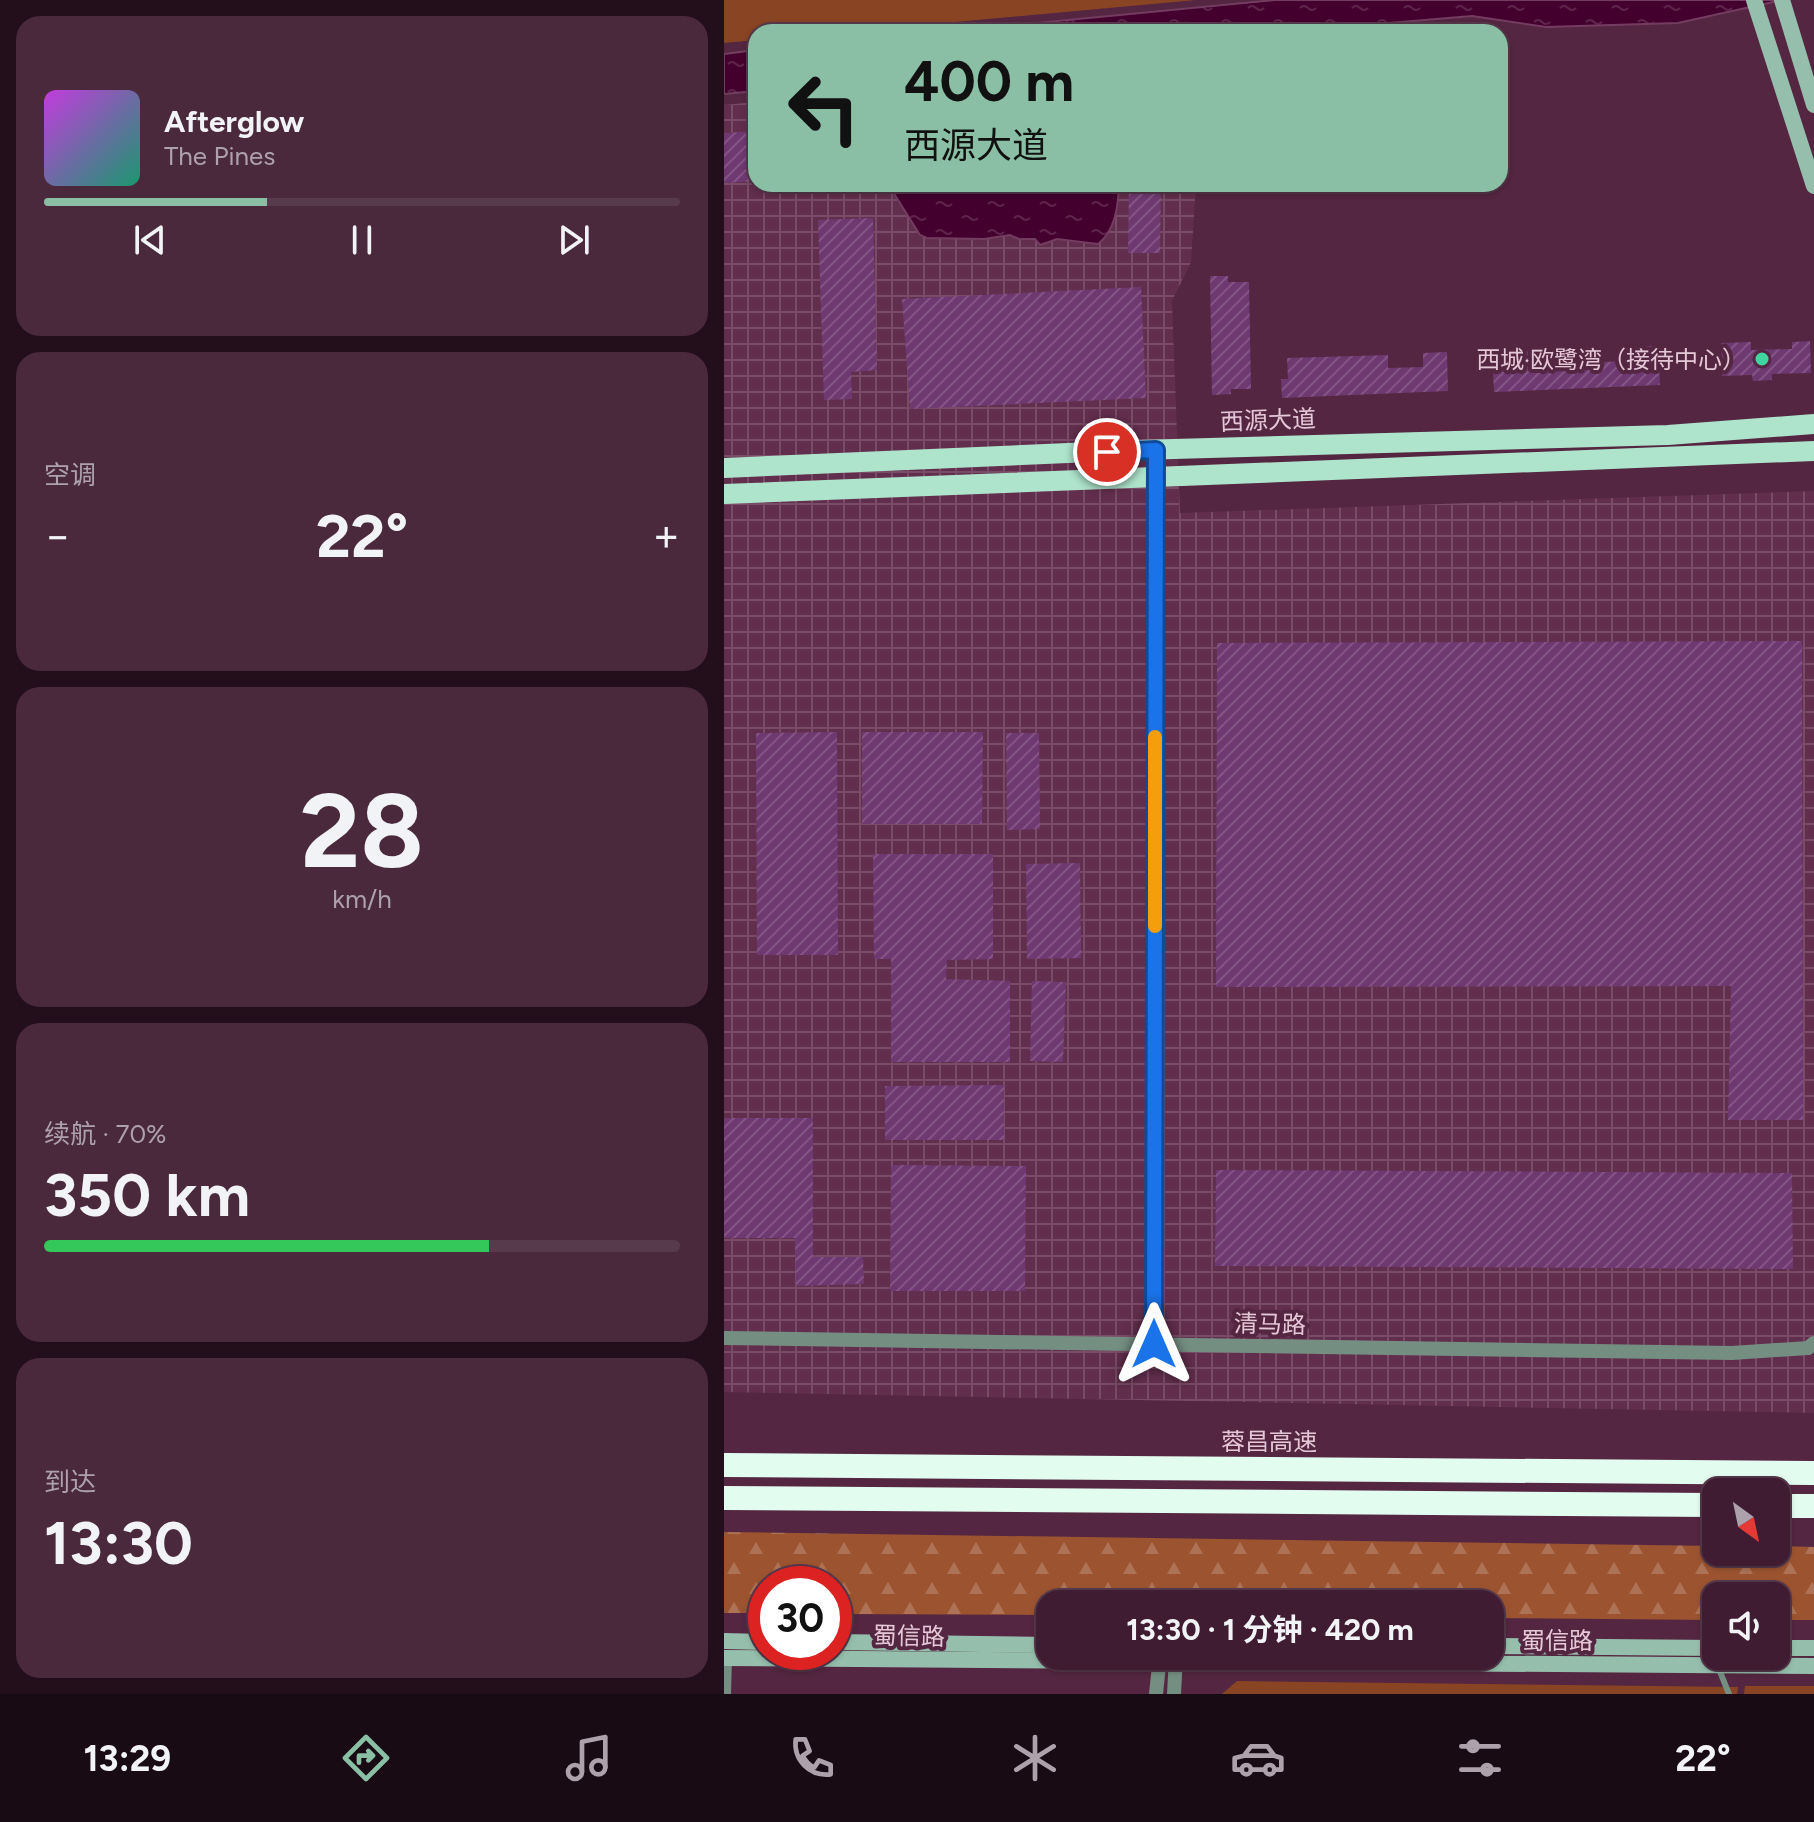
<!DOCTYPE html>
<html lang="zh">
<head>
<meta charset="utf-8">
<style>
	:root { --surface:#3f1c31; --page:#4a293d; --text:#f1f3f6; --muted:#ada1ab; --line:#583a4d; --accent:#8abfa5 }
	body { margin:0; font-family:Figtree,"Noto Sans SC",sans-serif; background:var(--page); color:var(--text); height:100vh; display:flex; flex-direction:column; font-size:30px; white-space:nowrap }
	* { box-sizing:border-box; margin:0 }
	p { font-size:26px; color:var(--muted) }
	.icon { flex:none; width:44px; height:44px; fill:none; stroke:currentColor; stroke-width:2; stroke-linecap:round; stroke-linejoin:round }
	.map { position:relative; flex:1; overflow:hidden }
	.details { display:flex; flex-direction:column; gap:16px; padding:16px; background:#230f1b; width:724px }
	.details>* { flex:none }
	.guide { position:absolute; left:24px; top:24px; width:760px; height:168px; border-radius:24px; box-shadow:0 2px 6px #0004,0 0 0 2px var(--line); background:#8abfa5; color:#111; overflow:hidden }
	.needle { width:52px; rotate:147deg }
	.fabs { position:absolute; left:978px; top:1478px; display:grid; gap:16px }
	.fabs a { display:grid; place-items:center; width:88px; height:88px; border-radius:16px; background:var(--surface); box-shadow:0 2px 6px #0004,0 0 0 2px var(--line); font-size:40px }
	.speed { position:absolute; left:24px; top:1566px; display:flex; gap:16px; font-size:40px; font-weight:700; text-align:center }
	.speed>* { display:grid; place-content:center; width:104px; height:104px; border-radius:50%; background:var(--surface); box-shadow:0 2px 6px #0004,0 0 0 2px var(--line); line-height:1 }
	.speed .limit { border:12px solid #d22; background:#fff; color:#111 }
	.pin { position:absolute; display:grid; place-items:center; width:68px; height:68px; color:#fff; margin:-34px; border:4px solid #fff; border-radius:50%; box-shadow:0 2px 8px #0007 }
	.me { position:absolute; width:88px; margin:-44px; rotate:0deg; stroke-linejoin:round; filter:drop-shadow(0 0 6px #0008) }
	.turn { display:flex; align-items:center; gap:28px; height:168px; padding:0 24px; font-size:36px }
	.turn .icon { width:104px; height:104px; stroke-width:2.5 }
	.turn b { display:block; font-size:56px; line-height:68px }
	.big { font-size:60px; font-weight:700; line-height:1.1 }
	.details .card { flex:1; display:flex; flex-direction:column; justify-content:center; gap:12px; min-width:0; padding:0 28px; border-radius:24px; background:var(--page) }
	.details .dial { align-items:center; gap:0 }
	.dial b { font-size:104px; line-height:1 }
	.song { display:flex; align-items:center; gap:24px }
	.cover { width:96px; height:96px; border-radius:12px; background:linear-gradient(135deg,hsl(290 70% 55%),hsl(160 70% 35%)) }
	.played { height:8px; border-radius:4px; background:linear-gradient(90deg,var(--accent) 35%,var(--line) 35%) }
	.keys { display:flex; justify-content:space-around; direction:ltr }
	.heat { display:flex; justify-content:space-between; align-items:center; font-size:44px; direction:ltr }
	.charge { height:12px; border-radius:6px; background:linear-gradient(90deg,#34c759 70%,var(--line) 0) }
	.trip { position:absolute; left:312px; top:1590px; width:468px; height:80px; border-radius:24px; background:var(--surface); box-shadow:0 2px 6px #0004,0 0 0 2px var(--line); font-weight:700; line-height:80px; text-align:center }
	.dock { display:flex; height:128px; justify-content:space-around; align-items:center; background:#190b14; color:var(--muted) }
	.dock .icon { width:56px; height:56px }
	.dock .on { color:var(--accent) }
	.dock b { font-size:36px; color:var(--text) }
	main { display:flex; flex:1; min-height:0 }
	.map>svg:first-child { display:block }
	.industrial { fill:url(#industrial-grid) }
	.forest { fill:url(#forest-firs) }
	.park { fill:#884423 }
	.water { fill:url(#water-ripples); stroke:#743c61; stroke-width:2 }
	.building { fill:url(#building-hatch) }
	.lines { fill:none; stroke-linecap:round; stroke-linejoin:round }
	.service { stroke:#758e82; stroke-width:6 }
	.minor { stroke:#758e82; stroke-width:8 }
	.tertiary { stroke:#758e82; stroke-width:14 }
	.secondary { stroke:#95bfac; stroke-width:16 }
	.primary { stroke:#aee4cc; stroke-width:20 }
	.motorway { stroke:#e3fcf0; stroke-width:24 }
	.route-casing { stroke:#114b97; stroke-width:20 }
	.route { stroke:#1a73e8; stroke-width:14 }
	.slow { stroke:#f59e0b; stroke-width:14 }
	.poi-dot { fill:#41d4a1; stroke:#542641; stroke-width:3 }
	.labels { text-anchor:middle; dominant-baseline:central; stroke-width:8; stroke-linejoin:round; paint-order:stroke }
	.poi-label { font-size:24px; fill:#e5c8d7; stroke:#542641; text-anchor:end }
	.street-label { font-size:24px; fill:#e5c8d7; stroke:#542641 }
</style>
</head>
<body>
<main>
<section class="details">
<div class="card">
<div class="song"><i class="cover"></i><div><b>Afterglow</b><p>The Pines</p></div></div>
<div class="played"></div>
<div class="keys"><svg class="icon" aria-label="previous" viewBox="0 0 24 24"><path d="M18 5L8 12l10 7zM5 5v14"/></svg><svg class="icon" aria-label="pause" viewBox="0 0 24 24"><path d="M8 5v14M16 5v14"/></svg><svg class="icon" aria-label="next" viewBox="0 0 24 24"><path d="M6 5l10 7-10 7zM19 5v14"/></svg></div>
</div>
<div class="card"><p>空调</p>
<div class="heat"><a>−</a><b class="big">22°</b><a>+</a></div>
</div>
<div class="card dial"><b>28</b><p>km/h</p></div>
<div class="card"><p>续航 · 70%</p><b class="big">350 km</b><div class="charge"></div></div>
<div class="card"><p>到达</p><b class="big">13:30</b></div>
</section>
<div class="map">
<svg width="1090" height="1694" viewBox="0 0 1090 1694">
	<defs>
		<pattern id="industrial-grid" width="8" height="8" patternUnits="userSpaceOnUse" patternTransform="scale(2)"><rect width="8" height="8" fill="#622e4d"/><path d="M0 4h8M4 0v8" fill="none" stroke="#784b66"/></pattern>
		<pattern id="forest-firs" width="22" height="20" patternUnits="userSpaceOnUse" patternTransform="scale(2)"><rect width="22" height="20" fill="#9c5430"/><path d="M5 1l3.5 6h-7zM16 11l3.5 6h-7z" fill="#ae7357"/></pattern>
		<pattern id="water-ripples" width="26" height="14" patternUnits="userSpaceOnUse" patternTransform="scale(2)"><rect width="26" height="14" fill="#43002e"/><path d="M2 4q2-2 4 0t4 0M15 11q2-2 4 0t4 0" fill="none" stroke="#5e244c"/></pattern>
		<pattern id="building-hatch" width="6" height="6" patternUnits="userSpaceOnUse" patternTransform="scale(2)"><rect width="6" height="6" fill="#6e3971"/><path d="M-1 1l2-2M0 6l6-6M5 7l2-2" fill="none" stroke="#835484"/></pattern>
	</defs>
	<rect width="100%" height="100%" fill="#542641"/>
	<path class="industrial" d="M 32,102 L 32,184 L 472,184 L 467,262 L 448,301 L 456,513 L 1090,491 L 1090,1413 L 0,1392 L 0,105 Z"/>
	<path class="forest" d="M 0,1532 L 992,1546 L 992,1552 L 1052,1552 L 1052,1546 L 1090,1547 L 1090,1620 L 1052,1620 L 1052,1596 L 992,1596 L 992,1620 L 766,1618 L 766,1604 L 326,1604 L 326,1615 L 110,1614 L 110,1584 L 42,1584 L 42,1613 L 0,1613 Z"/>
	<g class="park">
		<path d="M 0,0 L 472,0 L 123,32 L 32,32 L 32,40 L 0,43 Z"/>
		<path d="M 513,1681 L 1014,1687 L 1013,1694 L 498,1694 Z"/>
		<path d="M 1021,1686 L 1090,1686 L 1090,1694 L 1020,1694 Z"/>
	</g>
	<g class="water">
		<path d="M 551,0 L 1058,0 L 954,23 L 822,27 L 748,16 L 558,32 L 221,32 Z"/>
		<path d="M 32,50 L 32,91 L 0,94 L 0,54 Z"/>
		<path d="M 164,184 L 394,184 L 395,186 C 394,207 391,231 374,244 L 333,239 L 316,245 L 311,239 L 295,239 L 286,235 L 260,239 L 203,238 L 196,235 Z"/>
	</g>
	<g class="building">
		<path d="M 32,131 L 32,181 L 0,183 L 0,133 Z"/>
		<path d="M 405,184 L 437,184 L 436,253 L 404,253 Z"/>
		<path d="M 149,218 L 153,370 L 127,372 L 128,399 L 100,400 L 94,220 Z"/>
		<path d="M 486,276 L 504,276 L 504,282 L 525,282 L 527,389 L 507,389 L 507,394 L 488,395 Z"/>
		<path d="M 417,287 L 422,398 L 186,409 L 178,299 Z"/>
		<path d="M 1086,341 L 1087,373 L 1048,374 L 1048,380 L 1029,381 L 1028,375 L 998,376 L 997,343 L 1027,342 L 1027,350 L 1068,349 L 1068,342 Z"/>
		<path d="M 934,346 L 936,385 L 770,392 L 769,373 L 776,373 L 775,352 L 875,348 L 876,362 L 911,361 L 911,347 Z"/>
		<path d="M 723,352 L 724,391 L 558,398 L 557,379 L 564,379 L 563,358 L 664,355 L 664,368 L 699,367 L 699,353 Z"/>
		<path d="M 1078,641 L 1079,1120 L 1004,1120 L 1007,986 L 492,987 L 493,643 Z"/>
		<path d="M 113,732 L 114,955 L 33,955 L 32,733 Z"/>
		<path d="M 138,732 L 259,732 L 258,824 L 138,824 Z"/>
		<path d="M 282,733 L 315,733 L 316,829 L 283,830 Z"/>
		<path d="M 149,854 L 269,854 L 269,959 L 223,960 L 222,979 L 286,981 L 286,1062 L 167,1062 L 167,959 L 150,959 Z"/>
		<path d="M 356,863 L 357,958 L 303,959 L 302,864 Z"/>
		<path d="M 308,981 L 342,982 L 339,1062 L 306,1061 Z"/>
		<path d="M 280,1085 L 280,1140 L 161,1140 L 161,1086 Z"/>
		<path d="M 0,1118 L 89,1118 L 89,1257 L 139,1257 L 140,1284 L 72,1286 L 71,1238 L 0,1238 Z"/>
		<path d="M 167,1165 L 302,1166 L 301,1291 L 166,1291 Z"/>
		<path d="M 492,1170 L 1068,1173 L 1069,1269 L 491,1266 Z"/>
	</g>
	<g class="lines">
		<path class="service" d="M 987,1649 L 1005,1694"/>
		<g class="minor">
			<path d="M 430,1344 L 432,450"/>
			<path d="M 3,1694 L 4,1659"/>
		</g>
		<g class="tertiary">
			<path d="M 0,1338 L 1008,1353 L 1084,1348 L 1090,1343"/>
			<path d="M 432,1694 L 436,1656"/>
			<path d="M 450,1694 L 452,1656"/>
		</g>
		<g class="secondary">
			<path d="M 1030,0 L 1090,186"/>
			<path d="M 1058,0 L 1090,105"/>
			<path d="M 0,1641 L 42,1642"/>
			<path d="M 110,1642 L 326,1645"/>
			<path d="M 766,1646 L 992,1648"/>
			<path d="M 1052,1648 L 1090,1648"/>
			<path d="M 0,1658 L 1090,1666"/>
		</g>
		<g class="primary">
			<path d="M 0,468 L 414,450 L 944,435 L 1090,424"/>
			<path d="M 0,494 L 1090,451"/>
		</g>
		<g class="motorway">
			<path d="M 0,1465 L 1090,1473"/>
			<path d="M 0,1498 L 992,1505"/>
			<path d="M 1052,1506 L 1090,1506"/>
		</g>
	</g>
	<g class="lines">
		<g class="route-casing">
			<path id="route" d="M 383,452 L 432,450 L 430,1344"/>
		</g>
		<use href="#route" class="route"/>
		<path class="slow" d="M 431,926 L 431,737"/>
	</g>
	<circle class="poi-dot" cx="1038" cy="359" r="8"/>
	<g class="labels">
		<g class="poi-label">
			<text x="1022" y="359">西城·欧鹭湾（接待中心）</text>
		</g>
		<g class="street-label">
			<text transform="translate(544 420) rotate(-2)">西源大道</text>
			<text transform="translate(546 1324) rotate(1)">清马路</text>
			<text x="545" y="1441">蓉昌高速</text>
			<text transform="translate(185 1636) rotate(1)">蜀信路</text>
			<text x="833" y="1640">蜀信路</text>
		</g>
	</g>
</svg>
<div class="fabs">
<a><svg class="needle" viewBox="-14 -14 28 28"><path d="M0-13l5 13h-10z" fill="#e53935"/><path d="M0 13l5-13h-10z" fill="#ada1ab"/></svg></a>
<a><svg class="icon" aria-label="sound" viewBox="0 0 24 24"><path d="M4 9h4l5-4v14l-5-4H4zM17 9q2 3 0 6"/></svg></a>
</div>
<div class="speed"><div class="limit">30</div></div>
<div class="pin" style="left:383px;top:452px;background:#d93025"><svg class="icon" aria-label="arrive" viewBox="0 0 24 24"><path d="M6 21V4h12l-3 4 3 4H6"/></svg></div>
<svg class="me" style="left:430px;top:1344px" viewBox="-20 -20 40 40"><path d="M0-17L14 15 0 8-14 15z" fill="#1a73e8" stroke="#fff" stroke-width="4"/></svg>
<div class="trip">13:30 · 1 分钟 · 420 m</div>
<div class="guide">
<div class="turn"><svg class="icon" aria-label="left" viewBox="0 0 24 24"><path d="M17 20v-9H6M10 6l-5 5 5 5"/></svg><div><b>400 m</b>西源大道</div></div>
</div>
</div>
</main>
<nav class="dock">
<b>13:29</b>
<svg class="icon on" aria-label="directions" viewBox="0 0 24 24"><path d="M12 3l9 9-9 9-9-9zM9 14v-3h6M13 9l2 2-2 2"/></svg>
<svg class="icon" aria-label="music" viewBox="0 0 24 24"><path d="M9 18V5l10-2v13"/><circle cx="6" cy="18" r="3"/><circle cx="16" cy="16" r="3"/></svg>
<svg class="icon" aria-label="phone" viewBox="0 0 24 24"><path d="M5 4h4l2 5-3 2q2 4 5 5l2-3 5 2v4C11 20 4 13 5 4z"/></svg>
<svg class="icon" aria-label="climate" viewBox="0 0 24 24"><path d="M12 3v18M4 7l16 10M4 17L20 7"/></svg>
<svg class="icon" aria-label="car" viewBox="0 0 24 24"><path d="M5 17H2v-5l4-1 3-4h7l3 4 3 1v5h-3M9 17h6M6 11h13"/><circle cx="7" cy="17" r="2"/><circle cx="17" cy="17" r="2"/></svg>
<svg class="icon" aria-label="filters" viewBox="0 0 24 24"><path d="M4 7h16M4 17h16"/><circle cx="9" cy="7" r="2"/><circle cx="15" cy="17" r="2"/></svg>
<b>22°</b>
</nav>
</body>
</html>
